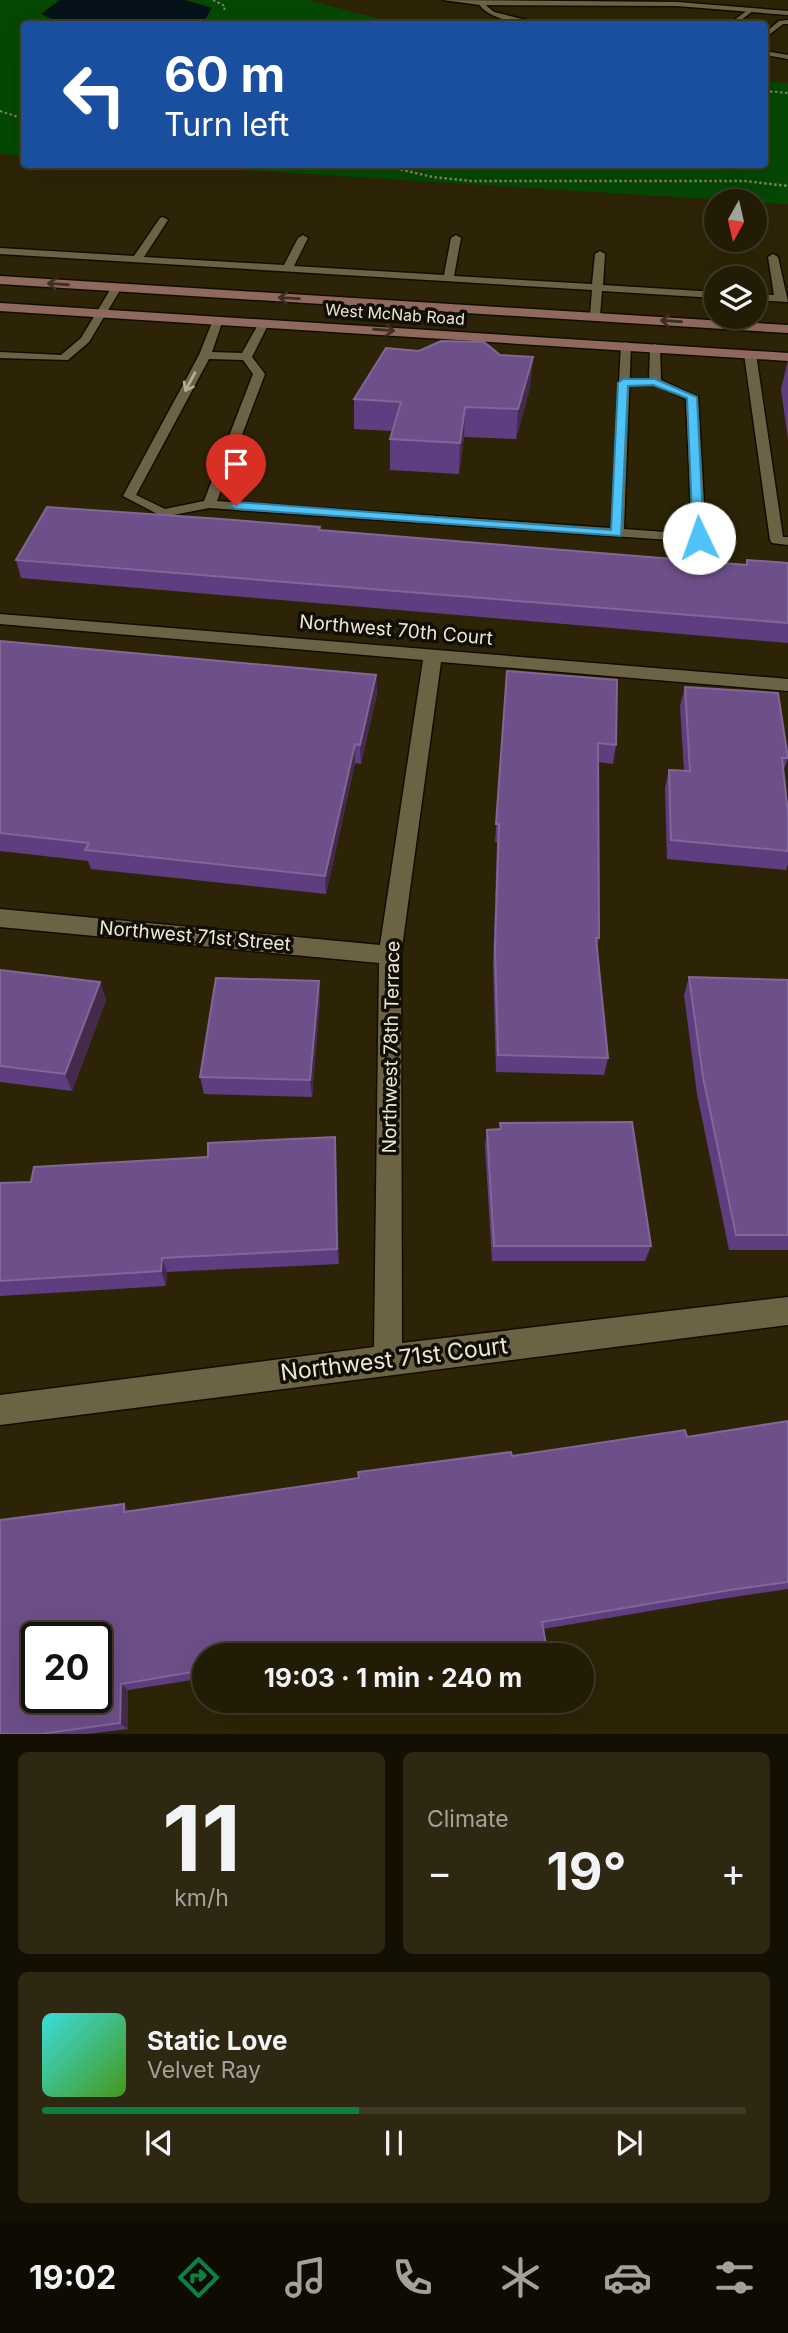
<!DOCTYPE html>
<html lang="en">
<head>
<meta charset="utf-8">
<style>
	:root { --surface:#221b05; --page:#2e2813; --text:#f1f3f6; --muted:#a2a19a; --line:#3f3927; --accent:#0b8043 }
	body { margin:0; font-family:Inter,sans-serif; background:var(--page); color:var(--text); height:100vh; display:flex; flex-direction:column; font-size:26px; white-space:nowrap }
	* { box-sizing:border-box; margin:0 }
	p { font-size:23px; color:var(--muted) }
	.icon { flex:none; width:38px; height:38px; fill:none; stroke:currentColor; stroke-width:2; stroke-linecap:round; stroke-linejoin:round }
	.map { position:relative; height:1734px; overflow:hidden }
	.sheet { display:flex; flex-direction:column; gap:18px; padding:18px; background:#130f03; flex:1 }
	.sheet>* { flex:none }
	.guide { position:absolute; left:21px; top:21px; width:747px; height:147px; border-radius:7px; box-shadow:0 7px 28px #0002,0 0 0 2px var(--line); background:#1a4fa0; color:#fff; overflow:hidden }
	.needle { width:46px; rotate:188deg }
	.buttons { position:absolute; left:704px; top:189px; display:grid; gap:14px }
	.buttons a { display:grid; place-items:center; width:63px; height:63px; border-radius:50%; background:var(--surface); box-shadow:0 7px 28px #0002,0 0 0 2px var(--line); font-size:35px }
	.speed { position:absolute; left:21px; top:1622px; display:flex; gap:14px; font-size:35px; font-weight:700; text-align:center }
	.speed>* { display:grid; place-content:center; width:91px; height:91px; border-radius:50%; background:var(--surface); box-shadow:0 7px 28px #0002,0 0 0 2px var(--line); line-height:1 }
	.speed .limit { border:4px solid #111; border-radius:10px; background:#fff; color:#111 }
	.pin { position:absolute; display:grid; place-items:center; width:60px; height:60px; color:#fff; margin:-72px -30px; border-radius:50% 50% 50% 0; rotate:-45deg; box-shadow:0 0 7px #0007 }
	.pin .icon { rotate:45deg }
	.me { position:absolute; width:77px; margin:-38px; rotate:357deg; stroke-linejoin:round; filter:drop-shadow(0 0 5px #0008) }
	.turn { display:flex; align-items:center; gap:24px; height:147px; padding:0 28px; font-size:32px }
	.turn .icon { width:91px; height:91px; stroke-width:2.5 }
	.turn b { display:block; font-size:49px; line-height:60px }
	.big { font-size:52px; font-weight:700; line-height:1.1 }
	.sheet .card { flex:1; display:flex; flex-direction:column; justify-content:center; gap:10px; min-width:0; padding:0 24px; border-radius:10px; background:var(--page) }
	.sheet .dial { align-items:center; gap:0 }
	.dial b { font-size:91px; line-height:1 }
	.song { display:flex; align-items:center; gap:21px }
	.cover { width:84px; height:84px; border-radius:10px; background:linear-gradient(135deg,hsl(180 70% 55%),hsl(100 70% 35%)) }
	.played { height:7px; border-radius:4px; background:linear-gradient(90deg,var(--accent) 45%,var(--line) 45%) }
	.keys { display:flex; justify-content:space-around; direction:ltr }
	.heat { display:flex; justify-content:space-between; align-items:center; font-size:38px; direction:ltr }
	.sheet .tiles { flex:1; display:grid; gap:18px; grid-template-columns:1fr 1fr }
	.card:last-child { grid-column:span 2 }
	.trip { position:absolute; left:192px; top:1643px; width:402px; height:70px; border-radius:35px; background:var(--surface); box-shadow:0 7px 28px #0002,0 0 0 2px var(--line); font-weight:700; line-height:70px; text-align:center }
	.menu { display:flex; height:112px; justify-content:space-around; align-items:center; background:#0e0b02; color:var(--muted) }
	.menu .icon { width:49px; height:49px }
	.menu .on { color:var(--accent) }
	.menu b { font-size:32px; color:var(--text) }
	.map>svg:first-child { display:block }
	.green { fill:#054803 }
	.water { fill:#06121a }
	.lines { fill:none; stroke-linecap:round; stroke-linejoin:round }
	.service-casing { stroke:#130d00; stroke-width:3 }
	.minor-casing { stroke:#130d00; stroke-width:3 }
	.secondary-casing { stroke:#130d00; stroke-width:3 }
	.path-far1 { stroke:#857e67; stroke-width:2; stroke-dasharray:2.5 2.5; stroke-linecap:butt }
	.path { stroke:#857e67; stroke-width:2.5; stroke-dasharray:2.5 2.5; stroke-linecap:butt }
	.service { fill:#6c6345; fill-rule:evenodd }
	.minor { fill:#6c6345; fill-rule:evenodd }
	.secondary { fill:#90695e; fill-rule:evenodd }
	.wall { fill:#5e3d80 }
	.shaded-wall { fill:#442b4b }
	.building { fill:#6d4f89; stroke:#816795; stroke-width:2; fill-rule:evenodd }
	.oneway { stroke:#3d2e24 }
	.oneway2 { stroke:#b2ac95 }
	.route { fill:#4fc3f7; stroke:#337fa1; stroke-width:2 }
	.labels { text-anchor:middle; dominant-baseline:central; stroke-width:7; stroke-linejoin:round; paint-order:stroke }
	.far-street-label { font-size:16px; fill:#ece7d7; stroke:#110e04 }
	.street-label { font-size:19px; fill:#ece7d7; stroke:#110e04 }
	.near-street-label { font-size:23px; fill:#ece7d7; stroke:#110e04 }
</style>
</head>
<body>
<div class="map">
<svg width="788" height="1735" viewBox="0 0 788 1735">
	<rect width="100%" height="100%" fill="#2d2407"/>
	<g class="green">
		<path d="M 0,0 L 308,0 L 398,24 L 24,24 L 24,156 L 0,154 Z"/>
		<path d="M 765,81 L 788,83 L 788,204 L 161,165 L 765,164 Z"/>
	</g>
	<path class="water" d="M 60,0 L 185,0 L 212,8 L 202,24 L 55,24 L 54,20 L 41,14 Z"/>
	<g class="lines">
		<g class="service-casing">
			<g id="service">
				<path d="M 478,2 L 482,2 L 494,12 L 542,24 C 524,26 485,19 478,2 Z"/>
				<path d="M 749,9 L 754,10 L 736,24 L 729,24 Z"/>
				<path d="M 788,20 L 788,24 L 783,24 L 765,38 L 765,33 L 779,21 Z"/>
				<path d="M 765,51 L 788,55 L 788,59 L 765,55 Z"/>
				<path d="M 163,217 L 168,220 L 144,257 L 284,265 L 298,238 L 303,235 L 308,238 L 294,266 L 444,275 L 451,238 L 456,235 L 461,238 L 454,276 L 592,284 L 595,254 L 600,251 L 605,254 L 603,285 L 716,292 L 716,298 L 602,291 L 600,316 L 595,319 L 590,316 L 592,290 L 0,254 L 0,248 L 134,256 L 160,218 Z"/>
				<path d="M 773,254 L 778,257 L 788,302 L 754,300 L 754,294 L 774,295 L 768,257 Z"/>
				<path d="M 113,285 L 122,287 L 89,342 L 68,360 L 0,358 L 0,352 L 61,355 L 81,338 Z"/>
				<path d="M 218,317 L 223,320 L 212,352 L 242,353 L 260,321 L 269,323 L 252,357 L 265,374 L 217,501 L 611,528 L 621,345 L 626,342 L 631,345 L 624,529 L 692,534 L 686,399 L 649,382 L 650,347 L 655,344 L 660,347 L 661,380 L 698,397 L 706,538 L 699,542 L 209,508 L 163,517 L 123,496 L 199,355 L 213,320 ZM 209,359 L 243,360 L 253,374 L 204,501 L 165,509 L 136,495 Z"/>
				<path d="M 750,351 L 756,354 L 783,537 L 788,537 L 788,545 L 772,543 L 770,540 L 744,354 Z"/>
			</g>
		</g>
		<g class="minor-casing">
			<g id="minor">
				<path d="M 443,0 L 677,2 L 788,11 L 788,15 L 677,6 L 480,5 Z"/>
				<path d="M 0,614 L 788,679 L 788,691 L 441,662 L 401,955 L 402,1343 L 788,1297 L 788,1325 L 0,1425 L 0,1395 L 374,1347 L 379,963 L 0,927 L 0,909 L 380,945 L 423,660 L 0,624 Z"/>
			</g>
		</g>
		<g class="secondary-casing">
			<g id="secondary">
				<path d="M 0,276 L 788,325 L 788,333 L 0,284 Z"/>
				<path d="M 0,303 L 788,353 L 788,361 L 0,311 Z"/>
			</g>
		</g>
		<g class="path-far1">
			<path d="M 213,0 L 225,6 L 224,11"/>
			<path d="M 765,91 L 788,93"/>
			<path d="M 0,111 L 24,119"/>
		</g>
		<path class="path" d="M 376,164 L 433,177 L 471,181 L 745,181 L 788,186"/>
		<use href="#service" class="service"/>
		<use href="#minor" class="minor"/>
		<use href="#secondary" class="secondary"/>
	</g>
	<g class="wall">
		<path d="M 419,351 L 533,357 L 530,387 L 516,439 L 464,437 L 459,474 L 390,470 L 390,439 L 393,431 L 354,429 L 354,399 Z"/>
		<path d="M 788,360 L 788,440 L 781,389 Z"/>
		<path d="M 320,530 L 746,565 L 747,560 L 788,563 L 788,643 L 21,578 L 16,560 Z"/>
		<path d="M 0,641 L 376,675 L 377,694 L 361,764 L 355,763 L 326,894 L 91,869 L 88,861 L 0,851 Z"/>
		<path d="M 507,671 L 616,745 L 613,764 L 598,762 L 599,938 L 597,948 L 608,1058 L 604,1075 L 496,1072 L 493,966 L 497,842 L 495,842 Z"/>
		<path d="M 685,687 L 788,758 L 783,772 L 788,813 L 788,864 L 786,870 L 667,859 L 665,788 L 669,770 L 684,771 L 680,706 Z"/>
		<path d="M 0,970 L 100,982 L 106,1000 L 72,1091 L 0,1082 Z"/>
		<path d="M 689,977 L 788,980 L 788,1250 L 729,1250 L 697,1094 L 684,995 Z"/>
		<path d="M 320,999 L 312,1097 L 204,1094 L 200,1077 Z"/>
		<path d="M 500,1123 L 651,1246 L 645,1261 L 492,1261 L 485,1146 L 487,1130 L 500,1129 Z"/>
		<path d="M 335,1137 L 339,1264 L 167,1272 L 166,1286 L 0,1296 L 0,1183 L 31,1182 Z"/>
		<path d="M 788,1421 L 788,1589 L 721,1599 L 543,1629 L 376,1650 L 343,1656 L 205,1656 L 205,1678 L 128,1690 L 128,1729 L 87,1734 L 0,1734 L 129,1511 L 512,1456 L 687,1437 Z"/>
	</g>
	<g class="shaded-wall">
		<path d="M 533,357 L 530,387 L 516,439 L 518,409 Z"/>
		<path d="M 465,407 L 464,437 L 459,474 L 460,443 Z"/>
		<path d="M 376,675 L 377,694 L 361,764 L 360,745 Z"/>
		<path d="M 355,744 L 355,763 L 326,894 L 325,876 Z"/>
		<path d="M 319,981 L 320,999 L 312,1097 L 310,1080 Z"/>
		<path d="M 100,982 L 106,1000 L 72,1091 L 65,1074 Z"/>
		<path d="M 335,1137 L 336,1153 L 339,1264 L 337,1249 Z"/>
		<path d="M 162,1258 L 167,1272 L 166,1286 L 161,1271 Z"/>
		<path d="M 124,1504 L 131,1514 L 124,1512 Z"/>
		<path d="M 121,1684 L 128,1690 L 128,1729 L 120,1723 Z"/>
	</g>
	<g class="building">
		<path d="M 441,341 L 484,342 L 500,355 L 533,357 L 518,409 L 465,407 L 460,443 L 390,439 L 401,402 L 354,399 L 386,348 L 419,351 Z"/>
		<path d="M 47,507 L 221,519 L 320,527 L 319,530 L 747,565 L 747,560 L 788,563 L 788,623 L 16,560 Z"/>
		<path d="M 0,641 L 376,675 L 360,745 L 355,744 L 325,876 L 85,850 L 89,843 L 0,833 Z"/>
		<path d="M 507,671 L 617,680 L 616,745 L 598,743 L 599,938 L 596,938 L 608,1058 L 498,1055 L 495,948 L 499,824 L 496,824 Z"/>
		<path d="M 685,687 L 778,693 L 788,758 L 782,758 L 788,813 L 788,851 L 671,840 L 669,770 L 690,771 Z"/>
		<path d="M 0,970 L 100,982 L 65,1074 L 0,1066 Z"/>
		<path d="M 689,977 L 788,980 L 788,1235 L 736,1235 L 703,1077 Z"/>
		<path d="M 216,978 L 319,981 L 310,1080 L 200,1077 Z"/>
		<path d="M 632,1122 L 651,1246 L 494,1246 L 487,1130 L 501,1129 L 500,1123 Z"/>
		<path d="M 335,1137 L 337,1249 L 162,1258 L 161,1271 L 0,1281 L 0,1183 L 31,1182 L 34,1167 L 208,1157 L 208,1143 Z"/>
		<path d="M 788,1421 L 788,1582 L 730,1590 L 542,1622 L 548,1656 L 377,1656 L 375,1643 L 296,1656 L 205,1656 L 205,1670 L 121,1684 L 120,1723 L 41,1734 L 0,1734 L 0,1520 L 124,1504 L 124,1512 L 359,1478 L 358,1472 L 511,1452 L 512,1456 L 685,1430 L 687,1437 ZM 37,1638 L 96,1638 L 96,1698 L 37,1698 Z"/>
	</g>
	<defs><path id="oneway-shaft" d="M-6 0H5M1.5-3L5.5 0L1.5 3" fill="none" stroke-width="1.6" stroke-linecap="round" stroke-linejoin="round" transform="scale(1.75)"/></defs>
	<g class="oneway">
		<use href="#oneway-shaft" transform="translate(58 284) rotate(-176)"/>
		<use href="#oneway-shaft" transform="translate(289 298) rotate(-177)"/>
		<use href="#oneway-shaft" transform="translate(671 321) rotate(-176)"/>
		<use href="#oneway-shaft" transform="translate(384 330) rotate(4)"/>
	</g>
	<use class="oneway2" href="#oneway-shaft" transform="translate(190 382) rotate(118)"/>
	<path class="route" d="M 655,379 L 697,397 L 704,540 L 693,538 L 687,398 L 653,385 L 628,386 L 621,536 L 236,509 L 230,506 L 236,502 L 611,530 L 618,383 L 623,379 Z"/>
	<g class="labels">
		<g class="far-street-label">
			<text transform="translate(395 314) rotate(4)">West McNab Road</text>
		</g>
		<g class="street-label">
			<text transform="translate(396 630) rotate(5)">Northwest 70th Court</text>
			<text transform="translate(195 936) rotate(5)">Northwest 71st Street</text>
			<text transform="translate(391 1047) rotate(-89)">Northwest 78th Terrace</text>
		</g>
		<g class="near-street-label">
			<text transform="translate(394 1359) rotate(-7)">Northwest 71st Court</text>
		</g>
	</g>
</svg>
<div class="buttons">
<a><svg class="needle" viewBox="-14 -14 28 28"><path d="M0-13l5 13h-10z" fill="#e53935"/><path d="M0 13l5-13h-10z" fill="#a2a19a"/></svg></a>
<a><svg class="icon" aria-label="layers" viewBox="0 0 24 24"><path d="M12 4l9 5-9 5-9-5zM3 14l9 5 9-5"/></svg></a>
</div>
<div class="speed"><div class="limit">20</div></div>
<div class="pin" style="left:236px;top:506px;background:#d93025"><svg class="icon" aria-label="arrive" viewBox="0 0 24 24"><path d="M6 21V4h12l-3 4 3 4H6"/></svg></div>
<svg class="me" style="left:699px;top:538px" viewBox="-20 -20 40 40"><circle r="19" fill="#fff"/><path d="M0-13L10 11 0 6-10 11z" fill="#4fc3f7"/></svg>
<div class="trip">19:03 · 1 min · 240 m</div>
<div class="guide">
<div class="turn"><svg class="icon" aria-label="left" viewBox="0 0 24 24"><path d="M17 20v-9H6M10 6l-5 5 5 5"/></svg><div><b>60 m</b>Turn left</div></div>
</div>
</div>
<section class="sheet">
<div class="tiles">
<div class="card dial"><b>11</b><p>km/h</p></div>
<div class="card"><p>Climate</p>
<div class="heat"><a>−</a><b class="big">19°</b><a>+</a></div>
</div>
<div class="card">
<div class="song"><i class="cover"></i><div><b>Static Love</b><p>Velvet Ray</p></div></div>
<div class="played"></div>
<div class="keys"><svg class="icon" aria-label="previous" viewBox="0 0 24 24"><path d="M18 5L8 12l10 7zM5 5v14"/></svg><svg class="icon" aria-label="pause" viewBox="0 0 24 24"><path d="M8 5v14M16 5v14"/></svg><svg class="icon" aria-label="next" viewBox="0 0 24 24"><path d="M6 5l10 7-10 7zM19 5v14"/></svg></div>
</div>
</div>
</section>
<nav class="menu">
<b>19:02</b>
<svg class="icon on" aria-label="directions" viewBox="0 0 24 24"><path d="M12 3l9 9-9 9-9-9zM9 14v-3h6M13 9l2 2-2 2"/></svg>
<svg class="icon" aria-label="music" viewBox="0 0 24 24"><path d="M9 18V5l10-2v13"/><circle cx="6" cy="18" r="3"/><circle cx="16" cy="16" r="3"/></svg>
<svg class="icon" aria-label="phone" viewBox="0 0 24 24"><path d="M5 4h4l2 5-3 2q2 4 5 5l2-3 5 2v4C11 20 4 13 5 4z"/></svg>
<svg class="icon" aria-label="climate" viewBox="0 0 24 24"><path d="M12 3v18M4 7l16 10M4 17L20 7"/></svg>
<svg class="icon" aria-label="car" viewBox="0 0 24 24"><path d="M5 17H2v-5l4-1 3-4h7l3 4 3 1v5h-3M9 17h6M6 11h13"/><circle cx="7" cy="17" r="2"/><circle cx="17" cy="17" r="2"/></svg>
<svg class="icon" aria-label="filters" viewBox="0 0 24 24"><path d="M4 7h16M4 17h16"/><circle cx="9" cy="7" r="2"/><circle cx="15" cy="17" r="2"/></svg>
</nav>
</body>
</html>
